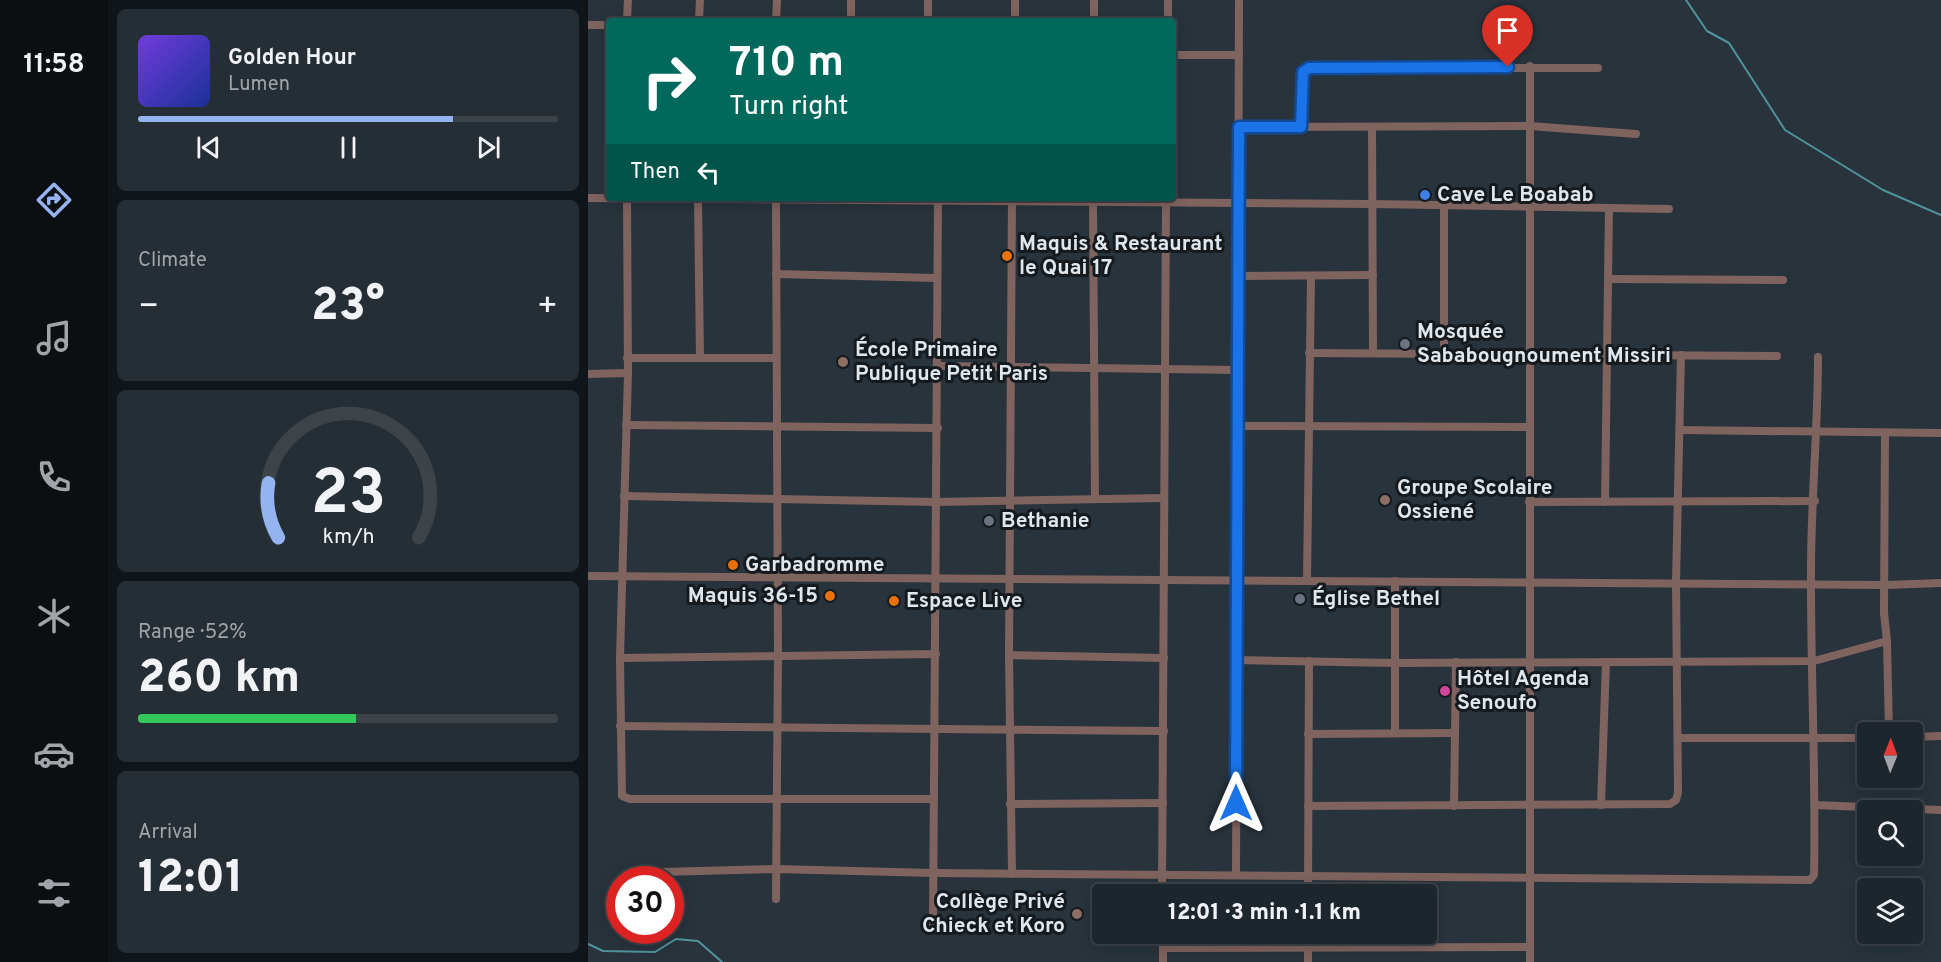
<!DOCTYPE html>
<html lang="en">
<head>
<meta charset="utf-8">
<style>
	:root { --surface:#1e262d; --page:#262e35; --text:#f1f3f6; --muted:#a1a5aa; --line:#3c4349; --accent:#95b2f1 }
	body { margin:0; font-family:Overpass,sans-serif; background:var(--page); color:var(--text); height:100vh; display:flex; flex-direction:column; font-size:22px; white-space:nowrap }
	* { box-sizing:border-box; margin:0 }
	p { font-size:20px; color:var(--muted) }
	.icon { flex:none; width:33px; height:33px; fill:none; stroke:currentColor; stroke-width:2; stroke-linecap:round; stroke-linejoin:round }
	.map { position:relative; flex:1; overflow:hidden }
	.side { display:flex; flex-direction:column; gap:9px; padding:9px; background:#101519; width:480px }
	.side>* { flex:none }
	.top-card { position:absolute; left:18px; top:18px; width:570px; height:183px; border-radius:6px; box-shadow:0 3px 15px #0003,0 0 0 2px var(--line); background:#00695c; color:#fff; overflow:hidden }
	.needle { width:39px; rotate:1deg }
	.tools { position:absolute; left:1269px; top:722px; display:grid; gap:12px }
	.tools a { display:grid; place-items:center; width:66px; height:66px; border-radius:6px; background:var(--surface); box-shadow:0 3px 15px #0003,0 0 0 2px var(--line); font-size:30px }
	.speed { position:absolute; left:18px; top:866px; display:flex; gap:12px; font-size:30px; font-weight:700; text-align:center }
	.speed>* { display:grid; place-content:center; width:78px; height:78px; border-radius:50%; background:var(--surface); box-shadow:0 3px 15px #0003,0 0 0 2px var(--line); line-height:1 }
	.speed .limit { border:9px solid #d22; background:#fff; color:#111 }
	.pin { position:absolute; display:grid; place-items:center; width:51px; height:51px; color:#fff; margin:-62px -26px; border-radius:50% 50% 50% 0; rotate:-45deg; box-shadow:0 0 6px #0007 }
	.pin .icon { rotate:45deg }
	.me { position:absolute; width:66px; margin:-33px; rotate:0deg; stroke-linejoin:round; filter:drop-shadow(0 0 4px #0008) }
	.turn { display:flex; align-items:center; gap:21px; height:126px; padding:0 24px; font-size:27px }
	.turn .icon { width:78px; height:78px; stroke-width:2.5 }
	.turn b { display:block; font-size:42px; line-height:51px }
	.then { display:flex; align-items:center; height:57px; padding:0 24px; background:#0003; gap:12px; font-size:22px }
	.big { font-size:45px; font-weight:800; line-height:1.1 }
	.side .card { flex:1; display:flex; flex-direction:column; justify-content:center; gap:9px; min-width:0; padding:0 21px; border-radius:9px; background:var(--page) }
	.side .dial { align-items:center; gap:0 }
	.dial svg { height:156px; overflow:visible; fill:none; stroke:var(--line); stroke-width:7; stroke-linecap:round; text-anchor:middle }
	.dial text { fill:var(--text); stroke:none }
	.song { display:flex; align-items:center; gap:18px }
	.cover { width:72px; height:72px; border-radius:9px; background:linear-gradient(135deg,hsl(260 70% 55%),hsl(230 70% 35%)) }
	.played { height:6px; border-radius:3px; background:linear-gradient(90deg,var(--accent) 75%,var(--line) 75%) }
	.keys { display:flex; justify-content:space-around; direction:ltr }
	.heat { display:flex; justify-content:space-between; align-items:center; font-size:33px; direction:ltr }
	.charge { height:9px; border-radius:4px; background:linear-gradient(90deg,#34c759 52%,var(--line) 0) }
	.trip { position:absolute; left:504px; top:884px; width:345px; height:60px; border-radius:6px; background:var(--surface); box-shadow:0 3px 15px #0003,0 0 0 2px var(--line); font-weight:800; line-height:60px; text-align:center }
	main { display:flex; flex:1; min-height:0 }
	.tabs { display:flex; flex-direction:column; width:108px; justify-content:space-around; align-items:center; background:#0c0f12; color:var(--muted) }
	.tabs .icon { width:42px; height:42px }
	.tabs .current { color:var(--accent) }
	.tabs b { font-size:27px; color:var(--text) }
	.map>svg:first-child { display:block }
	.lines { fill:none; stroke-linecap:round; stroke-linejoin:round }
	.stream { stroke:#50959c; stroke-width:2 }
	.minor { stroke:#7f635f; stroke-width:8 }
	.route-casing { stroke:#114b97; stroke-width:15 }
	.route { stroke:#1a73e8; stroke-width:10 }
	.shop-dot { fill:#3f7fe0; stroke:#151a1e; stroke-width:2 }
	.food-dot { fill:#e8710a; stroke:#151a1e; stroke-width:2 }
	.worship-dot { fill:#6b7280; stroke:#151a1e; stroke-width:2 }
	.education-dot { fill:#8d6e63; stroke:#151a1e; stroke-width:2 }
	.hotel-dot { fill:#d1479c; stroke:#151a1e; stroke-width:2 }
	.labels { text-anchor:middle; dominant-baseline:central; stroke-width:6; stroke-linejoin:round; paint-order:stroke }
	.poi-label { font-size:21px; font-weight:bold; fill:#dfe6ec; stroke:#151a1e; text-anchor:start }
</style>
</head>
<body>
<main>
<nav class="tabs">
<b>11:58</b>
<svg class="icon current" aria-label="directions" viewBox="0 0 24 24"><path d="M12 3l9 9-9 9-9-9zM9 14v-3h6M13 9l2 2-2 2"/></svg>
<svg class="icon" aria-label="music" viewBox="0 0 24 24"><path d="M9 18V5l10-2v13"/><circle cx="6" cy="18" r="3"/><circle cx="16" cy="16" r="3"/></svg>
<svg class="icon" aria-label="phone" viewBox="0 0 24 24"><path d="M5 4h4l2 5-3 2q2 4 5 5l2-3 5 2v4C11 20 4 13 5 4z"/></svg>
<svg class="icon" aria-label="climate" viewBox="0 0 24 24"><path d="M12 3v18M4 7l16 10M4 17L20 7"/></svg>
<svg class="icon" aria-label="car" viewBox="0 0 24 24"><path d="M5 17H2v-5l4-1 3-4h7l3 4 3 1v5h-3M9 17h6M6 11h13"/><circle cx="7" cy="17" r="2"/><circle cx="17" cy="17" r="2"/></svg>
<svg class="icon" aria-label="filters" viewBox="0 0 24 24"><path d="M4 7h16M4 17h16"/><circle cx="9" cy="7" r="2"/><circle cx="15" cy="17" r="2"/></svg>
</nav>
<section class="side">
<div class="card">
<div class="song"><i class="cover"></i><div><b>Golden Hour</b><p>Lumen</p></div></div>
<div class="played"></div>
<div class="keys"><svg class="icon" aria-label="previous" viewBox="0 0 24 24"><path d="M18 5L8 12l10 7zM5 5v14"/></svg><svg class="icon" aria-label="pause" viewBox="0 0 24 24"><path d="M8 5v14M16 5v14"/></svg><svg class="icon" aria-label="next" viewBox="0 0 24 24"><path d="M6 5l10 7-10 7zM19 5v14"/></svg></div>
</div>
<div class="card"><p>Climate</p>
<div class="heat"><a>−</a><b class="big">23°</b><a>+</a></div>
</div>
<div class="card dial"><svg viewBox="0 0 100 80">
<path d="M14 69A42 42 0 1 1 86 69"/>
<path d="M14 69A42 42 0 0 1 9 41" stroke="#95b2f1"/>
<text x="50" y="56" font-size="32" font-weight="700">23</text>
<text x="50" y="72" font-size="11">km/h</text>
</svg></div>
<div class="card"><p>Range · 52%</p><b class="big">260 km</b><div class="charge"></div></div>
<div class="card"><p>Arrival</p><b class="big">12:01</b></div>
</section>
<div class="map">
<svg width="1353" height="962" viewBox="0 0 1353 962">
	<rect width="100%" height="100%" fill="#28333c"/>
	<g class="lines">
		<g class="stream">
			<path d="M 1098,0 L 1119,31 L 1141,43 L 1197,130 L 1295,190 L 1353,215"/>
			<path d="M 0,944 L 15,951 L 67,952 L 88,939 L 110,941 L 134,962"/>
		</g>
		<g class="minor">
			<path d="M 506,0 L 506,21"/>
			<path d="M 580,0 L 580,21"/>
			<path d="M 39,21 L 40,0"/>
			<path d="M 111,21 L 112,0"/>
			<path d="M 188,21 L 189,0"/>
			<path d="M 263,21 L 263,0"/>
			<path d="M 340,21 L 340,0"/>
			<path d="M 427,21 L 427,0"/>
			<path d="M 0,25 L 21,25"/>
			<path d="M 585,55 L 651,55"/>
			<path d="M 942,66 L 942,962"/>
			<path d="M 651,127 L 942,126 L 1048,134"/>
			<path d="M 713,127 L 715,72 L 721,68 L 1010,68"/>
			<path d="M 784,127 L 785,352"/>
			<path d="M 0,198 L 784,204 L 1081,209"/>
			<path d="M 39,198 L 40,373 L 32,658 L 34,796 L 42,799 L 346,799"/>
			<path d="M 110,198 L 112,358"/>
			<path d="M 188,198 L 190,655 L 188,899"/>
			<path d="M 505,199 L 507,499"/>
			<path d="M 856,206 L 856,352"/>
			<path d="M 188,274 L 348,278"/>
			<path d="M 651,276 L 785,275"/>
			<path d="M 1022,279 L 1195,280"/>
			<path d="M 721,353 L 1189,356"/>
			<path d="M 39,358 L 187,358"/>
			<path d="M 349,366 L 650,370"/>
			<path d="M 0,374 L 40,373"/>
			<path d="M 38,425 L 350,428"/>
			<path d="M 650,426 L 941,427"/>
			<path d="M 1093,430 L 1353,433"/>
			<path d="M 1297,433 L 1296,613 L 1299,641 L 1301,732"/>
			<path d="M 36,496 L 348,502 L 576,498"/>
			<path d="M 941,502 L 1227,501"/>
			<path d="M 1017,502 L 1021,208"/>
			<path d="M 0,576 L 1297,585 L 1353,583"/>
			<path d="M 719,580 L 723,277"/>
			<path d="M 421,655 L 576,658"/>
			<path d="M 32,658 L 348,654"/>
			<path d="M 649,660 L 807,663 L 1226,661 L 1299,641"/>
			<path d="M 32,726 L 576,731"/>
			<path d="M 807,733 L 807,581"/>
			<path d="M 720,734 L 867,733"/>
			<path d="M 1324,737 L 1353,736"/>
			<path d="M 1090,738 L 1280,738"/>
			<path d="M 422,804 L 575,803"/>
			<path d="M 1013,805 L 1018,662"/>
			<path d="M 1227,805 L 1353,810"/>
			<path d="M 720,806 L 1082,804 L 1088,800 L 1090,793 L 1088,582 L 1093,355"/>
			<path d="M 866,806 L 868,662"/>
			<path d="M 74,872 L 188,869 L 346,873 L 1222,880 L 1226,875 C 1228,778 1223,681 1223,584 C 1222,509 1230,433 1230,357"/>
			<path d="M 424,874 L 421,655 L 424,198"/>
			<path d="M 648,875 L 651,0"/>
			<path d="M 574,894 L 578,199"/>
			<path d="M 720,894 L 721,661"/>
			<path d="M 345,927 L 350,201"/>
			<path d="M 575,933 L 575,962"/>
			<path d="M 575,948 L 942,947"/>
			<path d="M 720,962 L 720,933"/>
		</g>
	</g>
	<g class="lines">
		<g class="route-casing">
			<path id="route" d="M 648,803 L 651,127 L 713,127 L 715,72 L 721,68 L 920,67"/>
		</g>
		<use href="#route" class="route"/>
	</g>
	<circle class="shop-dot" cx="837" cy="195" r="6"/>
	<g class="food-dot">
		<circle cx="419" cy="256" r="6"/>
		<circle cx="145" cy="565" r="6"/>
		<circle cx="242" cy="596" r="6"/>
		<circle cx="306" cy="601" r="6"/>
	</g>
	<g class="worship-dot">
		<circle cx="817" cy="344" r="6"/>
		<circle cx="401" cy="521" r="6"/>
		<circle cx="712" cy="599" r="6"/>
	</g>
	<g class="education-dot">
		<circle cx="255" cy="362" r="6"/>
		<circle cx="797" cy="500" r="6"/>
		<circle cx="489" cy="914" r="6"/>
	</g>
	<circle class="hotel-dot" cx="857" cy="691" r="6"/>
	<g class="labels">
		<g class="poi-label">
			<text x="849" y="195">Cave Le Boabab</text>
			<text x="431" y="244">Maquis &amp; Restaurant<tspan x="431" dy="24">le Quai 17</tspan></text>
			<text x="829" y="332">Mosquée<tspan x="829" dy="24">Sababougnoument Missiri</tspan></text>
			<text x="267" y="350">École Primaire<tspan x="267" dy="24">Publique Petit Paris</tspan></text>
			<text x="809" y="488">Groupe Scolaire<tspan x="809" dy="24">Ossiené</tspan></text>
			<text x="413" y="521">Bethanie</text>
			<text x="157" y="565">Garbadromme</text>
			<text x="230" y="596" text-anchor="end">Maquis 36-15</text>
			<text x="724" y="599">Église Bethel</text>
			<text x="318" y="601">Espace Live</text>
			<text x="869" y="679">Hôtel Agenda<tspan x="869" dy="24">Senoufo</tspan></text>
			<text x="477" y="902" text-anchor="end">Collège Privé<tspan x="477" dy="24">Chieck et Koro</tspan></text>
		</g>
	</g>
</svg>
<div class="tools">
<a><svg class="needle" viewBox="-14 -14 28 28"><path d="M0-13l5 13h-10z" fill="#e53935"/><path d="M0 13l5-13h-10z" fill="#a1a5aa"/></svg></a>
<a><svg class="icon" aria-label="search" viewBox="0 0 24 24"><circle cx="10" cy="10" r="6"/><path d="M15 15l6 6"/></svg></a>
<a><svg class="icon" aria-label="layers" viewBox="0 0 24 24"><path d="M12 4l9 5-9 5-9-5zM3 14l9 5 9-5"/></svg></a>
</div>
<div class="speed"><div class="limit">30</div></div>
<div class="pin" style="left:920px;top:67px;background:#d93025"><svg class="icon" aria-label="arrive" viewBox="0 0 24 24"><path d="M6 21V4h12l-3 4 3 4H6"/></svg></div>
<svg class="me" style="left:648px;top:803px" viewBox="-20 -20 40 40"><path d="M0-17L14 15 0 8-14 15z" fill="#1a73e8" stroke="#fff" stroke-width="4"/></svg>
<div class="trip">12:01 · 3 min · 1.1 km</div>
<div class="top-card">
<div class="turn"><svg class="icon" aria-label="right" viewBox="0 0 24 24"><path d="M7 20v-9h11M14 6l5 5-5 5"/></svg><div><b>710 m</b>Turn right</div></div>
<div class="then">Then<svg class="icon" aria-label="left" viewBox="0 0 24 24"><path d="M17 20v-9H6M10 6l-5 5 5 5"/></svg></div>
</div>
</div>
</main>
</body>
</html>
